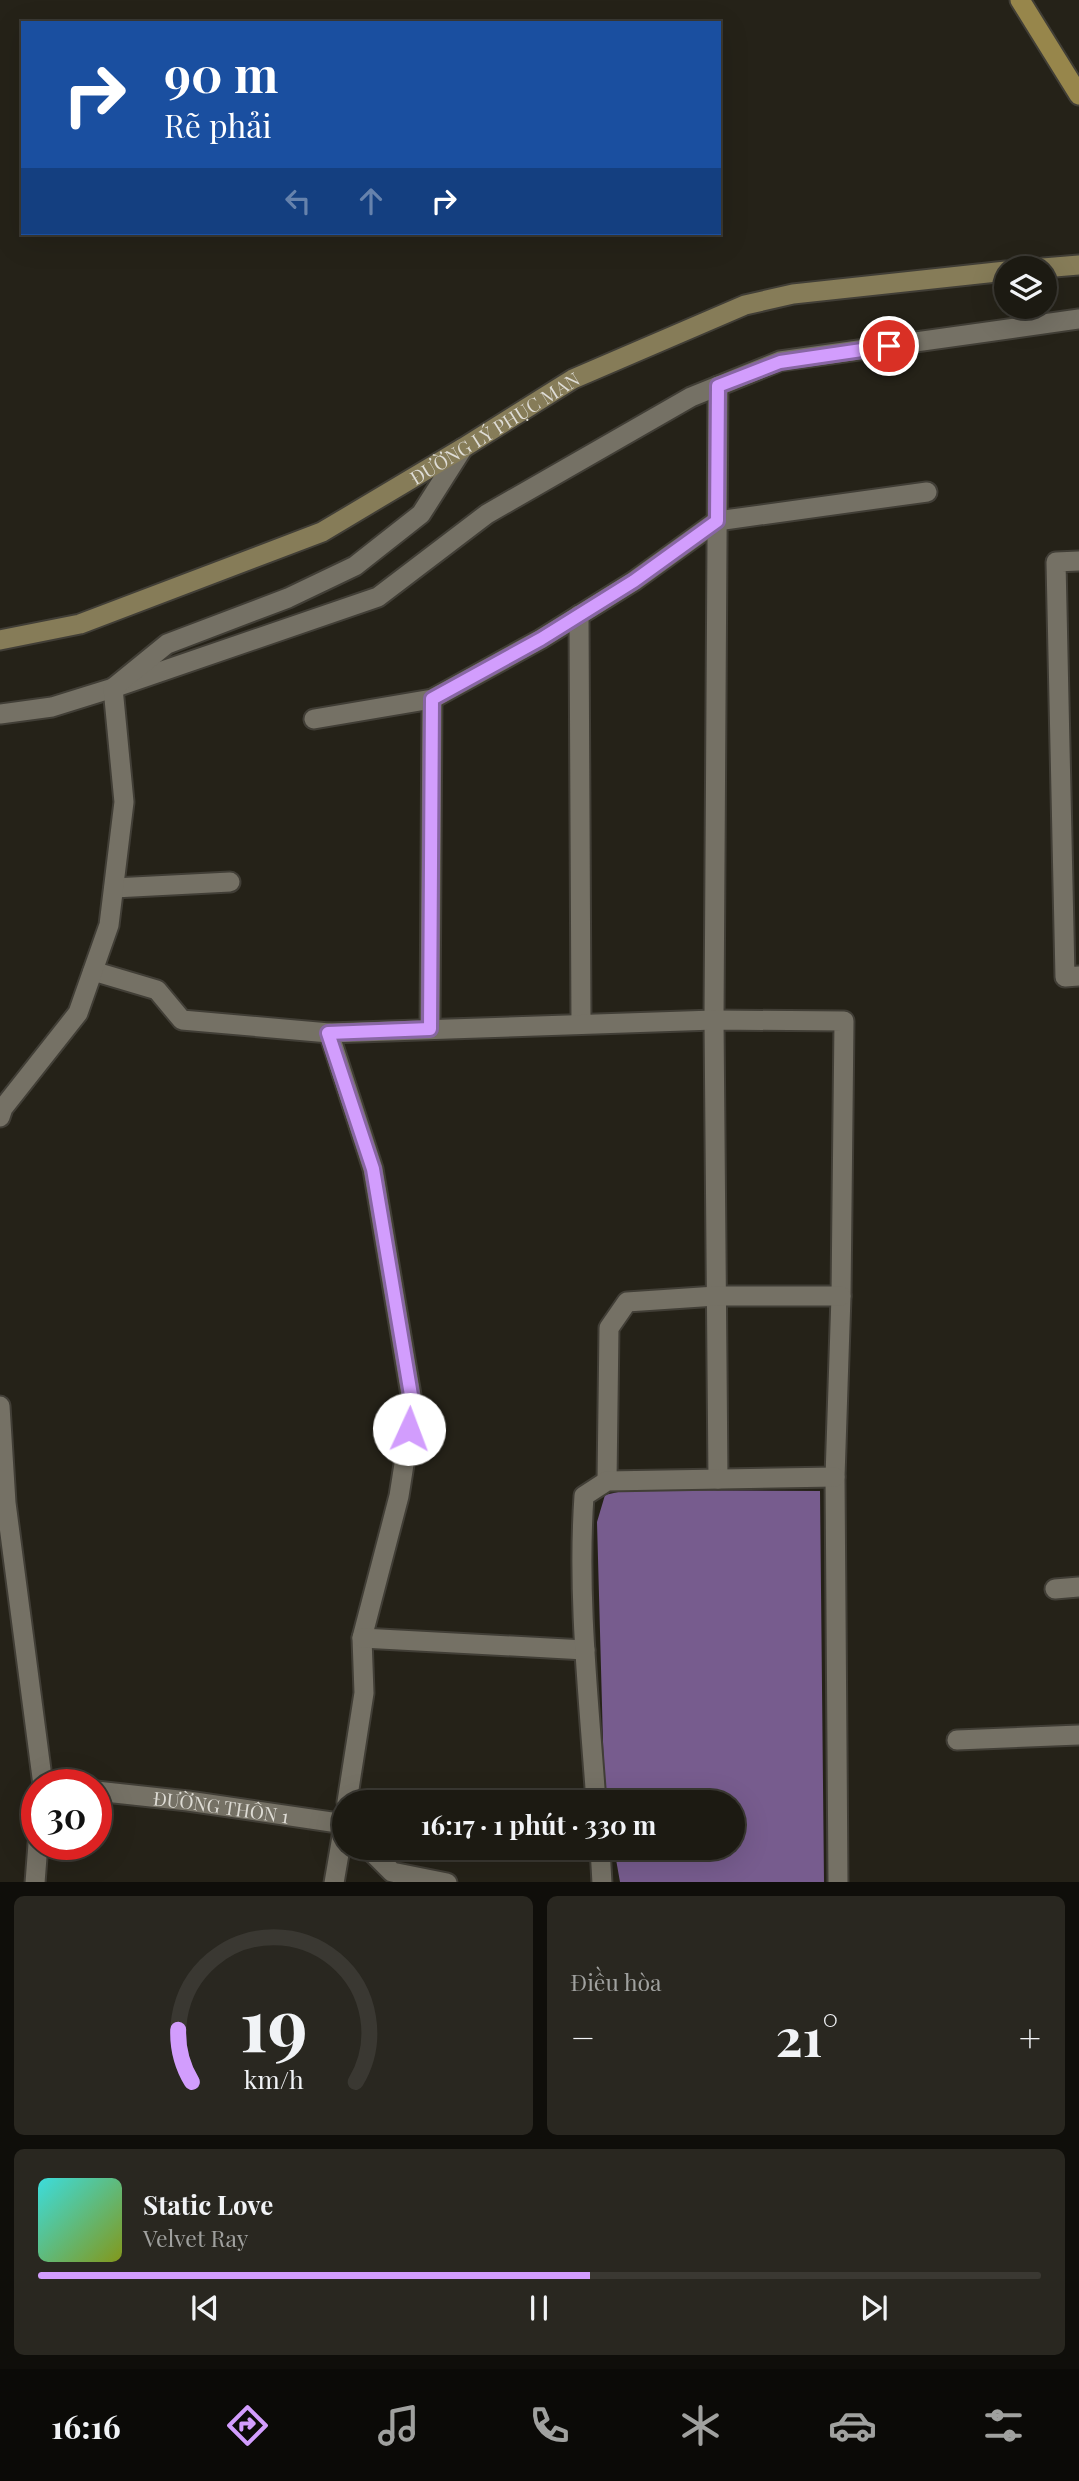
<!DOCTYPE html>
<html lang="vi">
<head>
<meta charset="utf-8">
<style>
	:root { --surface:#1c1a12; --page:#292720; --text:#f1f3f6; --muted:#a0a19f; --line:#3a3832; --accent:#d29dfd }
	body { margin:0; font-family:"Playfair Display",serif; background:var(--page); color:var(--text); height:100vh; display:flex; flex-direction:column; font-size:26px; white-space:nowrap }
	* { box-sizing:border-box; margin:0 }
	p { font-size:23px; color:var(--muted) }
	.icon { flex:none; width:38px; height:38px; fill:none; stroke:currentColor; stroke-width:2; stroke-linecap:round; stroke-linejoin:round }
	.map { position:relative; height:1882px; overflow:hidden }
	.side { display:flex; flex-direction:column; gap:14px; padding:14px; background:#0f0e0a; flex:1 }
	.side>* { flex:none }
	.top-card { position:absolute; left:21px; top:21px; width:700px; height:214px; border-radius:0px; box-shadow:0 7px 28px #0002,0 0 0 2px var(--line); background:#1a4fa0; color:#fff; overflow:hidden }
	.tools { position:absolute; left:994px; top:256px; display:grid; gap:14px }
	.tools a { display:grid; place-items:center; width:63px; height:63px; border-radius:50%; background:var(--surface); box-shadow:0 7px 28px #0002,0 0 0 2px var(--line); font-size:35px }
	.speed { position:absolute; left:21px; top:1769px; display:flex; gap:14px; font-size:35px; font-weight:700; text-align:center }
	.speed>* { display:grid; place-content:center; width:91px; height:91px; border-radius:50%; background:var(--surface); box-shadow:0 7px 28px #0002,0 0 0 2px var(--line); line-height:1 }
	.speed .limit { border:10px solid #d22; background:#fff; color:#111 }
	.pin { position:absolute; display:grid; place-items:center; width:60px; height:60px; color:#fff; margin:-30px; border:4px solid #fff; border-radius:50%; box-shadow:0 2px 7px #0007 }
	.me { position:absolute; width:77px; margin:-38px; rotate:2deg; stroke-linejoin:round; filter:drop-shadow(0 0 5px #0008) }
	.turn { display:flex; align-items:center; gap:24px; height:147px; padding:0 28px; font-size:32px }
	.turn .icon { width:91px; height:91px; stroke-width:2.5 }
	.turn b { display:block; font-size:49px; line-height:60px }
	.lanes { display:flex; align-items:center; height:66px; padding:0 28px; background:#0003; justify-content:center; gap:35px; direction:ltr }
	.lanes .off { opacity:.35 }
	.big { font-size:52px; font-weight:700; line-height:1.1 }
	.side .tile { flex:1; display:flex; flex-direction:column; justify-content:center; gap:10px; min-width:0; padding:0 24px; border-radius:10px; background:var(--page) }
	.side .dial { align-items:center; gap:0 }
	.dial svg { height:182px; overflow:visible; fill:none; stroke:var(--line); stroke-width:7; stroke-linecap:round; text-anchor:middle }
	.dial text { fill:var(--text); stroke:none }
	.song { display:flex; align-items:center; gap:21px }
	.cover { width:84px; height:84px; border-radius:10px; background:linear-gradient(135deg,hsl(180 70% 55%),hsl(70 70% 35%)) }
	.played { height:7px; border-radius:4px; background:linear-gradient(90deg,var(--accent) 55%,var(--line) 55%) }
	.keys { display:flex; justify-content:space-around; direction:ltr }
	.heat { display:flex; justify-content:space-between; align-items:center; font-size:38px; direction:ltr }
	.side .tiles { flex:1; display:grid; gap:14px; grid-template-columns:1fr 1fr }
	.tile:last-child { grid-column:span 2 }
	.trip { position:absolute; left:332px; top:1790px; width:413px; height:70px; border-radius:35px; background:var(--surface); box-shadow:0 7px 28px #0002,0 0 0 2px var(--line); font-weight:700; line-height:70px; text-align:center }
	.tabs { display:flex; height:112px; justify-content:space-around; align-items:center; background:#0b0a07; color:var(--muted) }
	.tabs .icon { width:49px; height:49px }
	.tabs .selected { color:var(--accent) }
	.tabs b { font-size:32px; color:var(--text) }
	.map>svg:first-child { display:block }
	.water { fill:#775c8e }
	.lines { fill:none; stroke-linecap:round; stroke-linejoin:round }
	.minor-casing { stroke:#413e36; stroke-width:23 }
	.secondary-casing { stroke:#413e36; stroke-width:23 }
	.primary-casing { stroke:#413e36; stroke-width:23 }
	.minor { stroke:#757165; stroke-width:19 }
	.secondary { stroke:#867c58; stroke-width:19 }
	.primary { stroke:#97864b; stroke-width:19 }
	.route-casing { stroke:#8866a4; stroke-width:18 }
	.route { stroke:#d29dfd; stroke-width:12 }
	.labels { text-anchor:middle; dominant-baseline:central; stroke-width:7; stroke-linejoin:round; paint-order:stroke }
	.street-label { font-size:19px; fill:#dedcd5; stroke:#1c190f }
</style>
</head>
<body>
<div class="map">
<svg width="1079" height="1883" viewBox="0 0 1079 1883">
	<rect width="100%" height="100%" fill="#252218"/>
	<path class="water" d="M 627,1490 L 820,1491 L 824,1882 L 620,1882 L 614,1848 L 733,1848 L 733,1802 L 608,1802 L 604,1778 L 597,1522 L 605,1495 Z"/>
	<g class="lines">
		<g class="minor-casing">
			<g id="minor">
				<path d="M 718,386 L 714,1020 L 718,1479"/>
				<path d="M 1079,561 L 1056,562 L 1065,977 L 1079,976"/>
				<path d="M 579,615 L 581,1024"/>
				<path d="M 0,714 L 52,707 L 113,688 L 378,597 L 487,514 L 691,397 L 780,361 L 1079,319"/>
				<path d="M 314,719 L 432,699 L 541,639 L 634,581 L 717,521 L 927,492"/>
				<path d="M 114,888 L 230,882"/>
				<path d="M 93,971 L 157,990 L 182,1020 L 329,1033 L 714,1020 L 844,1021 L 841,1296 L 835,1477 L 838,1883"/>
				<path d="M 430,1029 L 432,699"/>
				<path d="M 329,1033 L 373,1169 L 413,1407 L 399,1496 L 362,1638 L 364,1693 L 347,1802"/>
				<path d="M 0,1117 L 3,1108 L 78,1013 L 109,925 L 124,802 L 113,688 L 167,644 L 288,598 L 355,566 L 421,514 L 463,448"/>
				<path d="M 0,1406 L 6,1503 L 43,1785"/>
				<path d="M 607,1481 L 609,1328 L 627,1302 L 716,1296 L 841,1296"/>
				<path d="M 1055,1589 L 1079,1587"/>
				<path d="M 362,1638 L 585,1650"/>
				<path d="M 957,1740 L 1079,1735"/>
				<path id="s1" d="M 96,1791 L 188,1801 L 345,1824"/>
				<path d="M 596,1802 C 589,1701 577,1597 584,1496 L 607,1481 L 835,1477"/>
				<path d="M 368,1848 L 392,1872 L 447,1883"/>
				<path d="M 600,1848 L 602,1883"/>
				<path d="M 35,1883 L 38,1844"/>
				<path d="M 334,1883 L 345,1819"/>
			</g>
		</g>
		<g class="secondary-casing">
			<g id="secondary">
				<path d="M 1043,268 L 1079,265"/>
				<path id="s2" d="M 0,640 L 80,624 L 322,532 L 463,448 L 573,379 L 745,305 L 793,294 L 1006,271"/>
			</g>
		</g>
		<g class="primary-casing">
			<path id="primary" d="M 1020,0 L 1079,95"/>
		</g>
		<use href="#minor" class="minor"/>
		<use href="#secondary" class="secondary"/>
		<use href="#primary" class="primary"/>
	</g>
	<g class="lines">
		<g class="route-casing">
			<path id="route" d="M 409,1429 L 413,1407 L 373,1169 L 328,1033 L 430,1029 L 432,699 L 541,639 L 634,581 L 717,521 L 718,386 L 780,362 L 889,346"/>
		</g>
		<use href="#route" class="route"/>
	</g>
	<g class="labels">
		<g class="street-label">
			<text stroke="none"><textPath href="#s2" startOffset="542">ĐƯỜNG LÝ PHỤC MAN</textPath></text>
			<text stroke="none"><textPath href="#s1" startOffset="126">ĐƯỜNG THÔN 1</textPath></text>
		</g>
	</g>
</svg>
<div class="tools">
<a><svg class="icon" aria-label="layers" viewBox="0 0 24 24"><path d="M12 4l9 5-9 5-9-5zM3 14l9 5 9-5"/></svg></a>
</div>
<div class="speed"><div class="limit">30</div></div>
<div class="pin" style="left:889px;top:346px;background:#d93025"><svg class="icon" aria-label="arrive" viewBox="0 0 24 24"><path d="M6 21V4h12l-3 4 3 4H6"/></svg></div>
<svg class="me" style="left:409px;top:1429px" viewBox="-20 -20 40 40"><circle r="19" fill="#fff"/><path d="M0-13L10 11 0 6-10 11z" fill="#d29dfd"/></svg>
<div class="trip">16:17 · 1 phút · 330 m</div>
<div class="top-card">
<div class="turn"><svg class="icon" aria-label="right" viewBox="0 0 24 24"><path d="M7 20v-9h11M14 6l5 5-5 5"/></svg><div><b>90 m</b>Rẽ phải</div></div>
<div class="lanes"><svg class="icon off" aria-label="left" viewBox="0 0 24 24"><path d="M17 20v-9H6M10 6l-5 5 5 5"/></svg><svg class="icon off" aria-label="ahead" viewBox="0 0 24 24"><path d="M12 20V5M6 11l6-6 6 6"/></svg><svg class="icon" aria-label="right" viewBox="0 0 24 24"><path d="M7 20v-9h11M14 6l5 5-5 5"/></svg></div>
</div>
</div>
<section class="side">
<div class="tiles">
<div class="tile dial"><svg viewBox="0 0 100 80">
<path d="M14 69A42 42 0 1 1 86 69"/>
<path d="M14 69A42 42 0 0 1 8 46" stroke="#d29dfd"/>
<text x="50" y="56" font-size="32" font-weight="700">19</text>
<text x="50" y="72" font-size="11">km/h</text>
</svg></div>
<div class="tile"><p>Điều hòa</p>
<div class="heat"><a>−</a><b class="big">21°</b><a>+</a></div>
</div>
<div class="tile">
<div class="song"><i class="cover"></i><div><b>Static Love</b><p>Velvet Ray</p></div></div>
<div class="played"></div>
<div class="keys"><svg class="icon" aria-label="previous" viewBox="0 0 24 24"><path d="M18 5L8 12l10 7zM5 5v14"/></svg><svg class="icon" aria-label="pause" viewBox="0 0 24 24"><path d="M8 5v14M16 5v14"/></svg><svg class="icon" aria-label="next" viewBox="0 0 24 24"><path d="M6 5l10 7-10 7zM19 5v14"/></svg></div>
</div>
</div>
</section>
<nav class="tabs">
<b>16:16</b>
<svg class="icon selected" aria-label="directions" viewBox="0 0 24 24"><path d="M12 3l9 9-9 9-9-9zM9 14v-3h6M13 9l2 2-2 2"/></svg>
<svg class="icon" aria-label="music" viewBox="0 0 24 24"><path d="M9 18V5l10-2v13"/><circle cx="6" cy="18" r="3"/><circle cx="16" cy="16" r="3"/></svg>
<svg class="icon" aria-label="phone" viewBox="0 0 24 24"><path d="M5 4h4l2 5-3 2q2 4 5 5l2-3 5 2v4C11 20 4 13 5 4z"/></svg>
<svg class="icon" aria-label="climate" viewBox="0 0 24 24"><path d="M12 3v18M4 7l16 10M4 17L20 7"/></svg>
<svg class="icon" aria-label="car" viewBox="0 0 24 24"><path d="M5 17H2v-5l4-1 3-4h7l3 4 3 1v5h-3M9 17h6M6 11h13"/><circle cx="7" cy="17" r="2"/><circle cx="17" cy="17" r="2"/></svg>
<svg class="icon" aria-label="filters" viewBox="0 0 24 24"><path d="M4 7h16M4 17h16"/><circle cx="9" cy="7" r="2"/><circle cx="15" cy="17" r="2"/></svg>
</nav>
</body>
</html>
